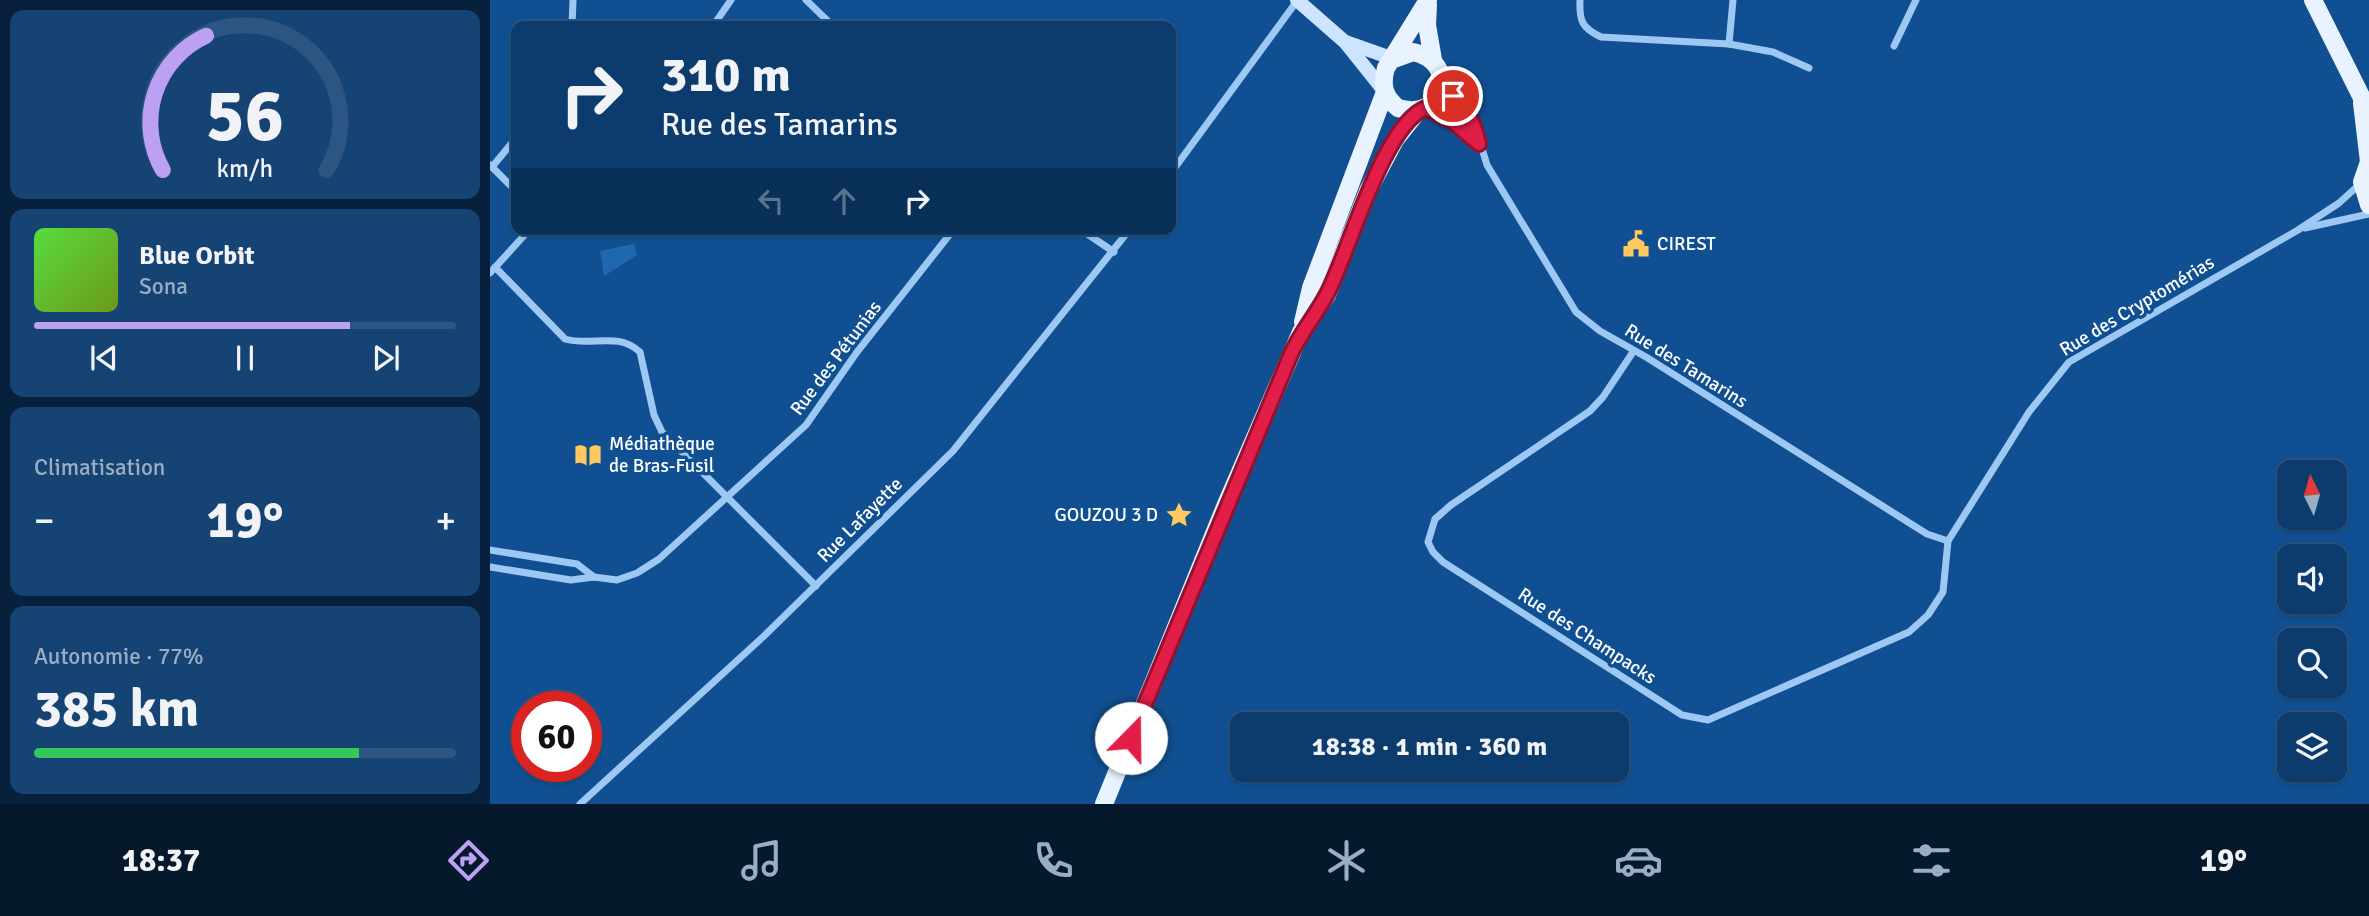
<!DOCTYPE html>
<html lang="fr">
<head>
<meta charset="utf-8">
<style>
	:root { --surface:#0c3c6e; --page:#154373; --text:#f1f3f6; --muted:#9aadc2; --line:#2c5681; --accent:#bca0f2 }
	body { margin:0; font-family:Signika,sans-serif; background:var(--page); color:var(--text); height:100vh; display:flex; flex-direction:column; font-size:26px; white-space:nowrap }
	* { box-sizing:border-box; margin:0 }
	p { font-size:23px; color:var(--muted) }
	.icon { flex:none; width:38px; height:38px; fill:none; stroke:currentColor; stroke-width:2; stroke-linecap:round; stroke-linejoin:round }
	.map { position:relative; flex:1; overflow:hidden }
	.panel { display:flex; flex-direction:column; gap:10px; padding:10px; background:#07213c; width:490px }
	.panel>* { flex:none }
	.guide { position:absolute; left:21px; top:21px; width:665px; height:214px; border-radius:14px; box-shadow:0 2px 5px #0004,0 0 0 2px var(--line); background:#0c3c6e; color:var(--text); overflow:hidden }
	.needle { width:46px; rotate:355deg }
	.fabs { position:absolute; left:1787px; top:460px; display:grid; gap:14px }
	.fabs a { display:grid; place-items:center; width:70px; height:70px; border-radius:14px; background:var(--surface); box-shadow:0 2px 5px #0004,0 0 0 2px var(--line); font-size:35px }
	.speed { position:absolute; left:21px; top:691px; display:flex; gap:14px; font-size:35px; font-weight:700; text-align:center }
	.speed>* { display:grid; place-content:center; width:91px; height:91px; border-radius:50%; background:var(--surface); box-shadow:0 2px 5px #0004,0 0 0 2px var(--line); line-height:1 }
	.speed .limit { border:10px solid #d22; background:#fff; color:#111 }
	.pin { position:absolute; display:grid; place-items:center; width:60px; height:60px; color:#fff; margin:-30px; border:4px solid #fff; border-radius:50%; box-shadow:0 2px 7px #0007 }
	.me { position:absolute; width:77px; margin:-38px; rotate:22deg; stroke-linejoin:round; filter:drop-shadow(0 0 5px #0008) }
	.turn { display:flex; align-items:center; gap:24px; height:147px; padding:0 35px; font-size:32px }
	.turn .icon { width:91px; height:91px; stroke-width:2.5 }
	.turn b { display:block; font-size:49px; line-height:60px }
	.lanes { display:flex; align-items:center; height:66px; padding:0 35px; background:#0003; justify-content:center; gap:35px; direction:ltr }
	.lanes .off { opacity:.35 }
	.big { font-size:52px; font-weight:700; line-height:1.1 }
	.panel .tile { flex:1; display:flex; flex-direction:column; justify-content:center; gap:10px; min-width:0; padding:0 24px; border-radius:14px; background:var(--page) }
	.panel .dial { align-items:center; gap:0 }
	.dial svg { height:182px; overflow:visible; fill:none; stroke:var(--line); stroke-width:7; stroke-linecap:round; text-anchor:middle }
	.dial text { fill:var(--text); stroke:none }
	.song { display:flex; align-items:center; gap:21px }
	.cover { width:84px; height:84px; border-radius:10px; background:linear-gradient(135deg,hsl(110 70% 55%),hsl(80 70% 35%)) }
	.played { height:7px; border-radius:4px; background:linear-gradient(90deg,var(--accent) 75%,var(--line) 75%) }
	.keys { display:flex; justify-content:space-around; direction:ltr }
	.heat { display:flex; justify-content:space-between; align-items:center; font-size:38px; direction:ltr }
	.charge { height:10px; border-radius:5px; background:linear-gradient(90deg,#34c759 77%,var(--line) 0) }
	.trip { position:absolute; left:740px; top:712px; width:399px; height:70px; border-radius:14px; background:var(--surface); box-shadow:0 2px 5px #0004,0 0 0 2px var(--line); font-weight:700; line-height:70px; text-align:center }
	.menu { display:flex; height:112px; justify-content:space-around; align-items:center; background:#05182c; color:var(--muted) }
	.menu .icon { width:49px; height:49px }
	.menu .current { color:var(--accent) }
	.menu b { font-size:32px; color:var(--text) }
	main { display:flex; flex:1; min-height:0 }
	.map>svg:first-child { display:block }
	.green { fill:#1f68b0 }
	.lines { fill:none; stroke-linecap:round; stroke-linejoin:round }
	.street { stroke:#9dc8f3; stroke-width:7 }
	.secondary { stroke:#cce4fd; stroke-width:14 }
	.primary { stroke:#e9f3ff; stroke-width:18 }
	.route-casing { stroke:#92132f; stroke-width:18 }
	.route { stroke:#e11d48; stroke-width:12 }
	.labels { text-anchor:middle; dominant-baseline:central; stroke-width:7; stroke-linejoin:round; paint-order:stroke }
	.poi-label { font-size:19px; fill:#fff; stroke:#105092; text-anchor:start }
	.street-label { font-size:19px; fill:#fff; stroke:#105092 }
</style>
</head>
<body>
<main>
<section class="panel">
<div class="tile dial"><svg viewBox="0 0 100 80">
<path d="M14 69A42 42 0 1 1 86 69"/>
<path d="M14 69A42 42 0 0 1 33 10" stroke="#bca0f2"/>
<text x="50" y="56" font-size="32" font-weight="700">56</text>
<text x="50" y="72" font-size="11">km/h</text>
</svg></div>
<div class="tile">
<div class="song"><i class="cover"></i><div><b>Blue Orbit</b><p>Sona</p></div></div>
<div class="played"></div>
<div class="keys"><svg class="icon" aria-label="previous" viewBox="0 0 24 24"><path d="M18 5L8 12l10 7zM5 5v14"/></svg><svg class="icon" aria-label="pause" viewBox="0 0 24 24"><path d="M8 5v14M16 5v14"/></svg><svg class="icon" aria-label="next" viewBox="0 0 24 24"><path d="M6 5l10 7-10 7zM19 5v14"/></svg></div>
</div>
<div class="tile"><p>Climatisation</p>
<div class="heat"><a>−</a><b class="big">19°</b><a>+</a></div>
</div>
<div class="tile"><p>Autonomie · 77%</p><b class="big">385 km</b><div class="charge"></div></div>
</section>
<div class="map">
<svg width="1879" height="804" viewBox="0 0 1879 804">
	<rect width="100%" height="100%" fill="#105092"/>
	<path class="green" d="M 144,244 L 147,255 L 114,276 L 110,251 Z"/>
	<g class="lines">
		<g class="street">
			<path d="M 316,0 L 343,26"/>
			<path d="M 1090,0 C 1089,21 1092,28 1111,37 L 1239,44 L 1283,52 L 1319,68"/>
			<path d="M 82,26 L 83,0"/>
			<path d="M 223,26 L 241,0"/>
			<path d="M 1239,44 L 1243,0"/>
			<path d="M 1404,46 L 1426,0"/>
			<path d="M 953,86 L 977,110 L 986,129 L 997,165 L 1086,312 L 1110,331 L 1156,357 L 1437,534 L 1458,541"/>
			<path d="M 938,109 L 963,122 L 989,143"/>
			<path d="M 0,165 L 26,191"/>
			<path d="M 2,167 L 26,138"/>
			<path d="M 681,173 L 807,1"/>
			<path d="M 1815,228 L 1879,214"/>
			<path d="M 590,229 L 624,252"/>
			<path d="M 5,267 L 75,339 C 102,347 127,331 150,352 L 164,415 L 172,432 L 326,586"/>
			<path d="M 0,273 L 40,229"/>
			<path d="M 1143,352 L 1113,397 L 1100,411 L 961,505 L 945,519 L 938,542 L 943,552 L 953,562 L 1192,715 L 1218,720 L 1419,632 L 1438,615 L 1453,592 L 1458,541 L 1539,412 L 1579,362 L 1808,230 L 1849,203 L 1870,184"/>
			<path d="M 0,550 L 87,564 L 104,577"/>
			<path d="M 0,567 L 81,580 L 104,577 L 127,580 L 147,573 L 169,559 L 316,425 L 367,352 L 464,229"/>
			<path d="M 90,804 L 274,636 L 463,451 L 640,229"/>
		</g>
		<g class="secondary">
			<path d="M 807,0 L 855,42 L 895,92"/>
			<path d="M 856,42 L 904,59"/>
		</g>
		<g class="primary">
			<path d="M 1823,0 L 1879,112"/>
			<path d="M 938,5 L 937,25 L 943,60"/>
			<path d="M 904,59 L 923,52 C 970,62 955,122 908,108 C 894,97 891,85 896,68 L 938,0"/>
			<path d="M 1872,103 L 1879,162"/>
			<path d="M 1879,162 L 1872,182 L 1879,205"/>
			<path d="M 813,322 L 821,288 L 895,92"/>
			<path d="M 614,804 L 737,502 L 811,332 L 837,295 L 878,191 L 905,140 L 929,110"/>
		</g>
	</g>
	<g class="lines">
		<g class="route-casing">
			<path id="route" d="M 641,738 L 801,354 C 811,332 826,315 837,294 C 859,253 893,124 936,108 L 963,122 L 989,144 C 985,123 977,111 963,96"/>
		</g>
		<use href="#route" class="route"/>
	</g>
	<defs>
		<g id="civic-bare" transform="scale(2.1)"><path d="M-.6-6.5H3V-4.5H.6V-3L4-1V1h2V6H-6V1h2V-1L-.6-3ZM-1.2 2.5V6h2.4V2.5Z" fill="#ffc95f" stroke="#105092" stroke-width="2.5" paint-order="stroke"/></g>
		<g id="library-bare" transform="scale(2.1)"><path d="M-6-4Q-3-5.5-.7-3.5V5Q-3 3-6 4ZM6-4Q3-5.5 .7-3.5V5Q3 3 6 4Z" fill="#ffc95f" stroke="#105092" stroke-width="2.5" paint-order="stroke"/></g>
		<g id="sight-bare" transform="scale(2.1)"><path d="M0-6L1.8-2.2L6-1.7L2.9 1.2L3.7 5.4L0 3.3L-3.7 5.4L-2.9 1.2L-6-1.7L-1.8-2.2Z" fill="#ffc95f" stroke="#105092" stroke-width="2.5" paint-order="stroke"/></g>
	</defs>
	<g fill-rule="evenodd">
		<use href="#civic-bare" x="1146" y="244"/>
		<use href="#library-bare" x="98" y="455"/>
		<use href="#sight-bare" x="689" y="515"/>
	</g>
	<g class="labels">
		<g class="poi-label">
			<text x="1167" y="244">CIREST</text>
			<text x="119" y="444">Médiathèque<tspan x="119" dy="22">de Bras-Fusil</tspan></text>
			<text x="668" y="515" text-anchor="end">GOUZOU 3 D</text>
		</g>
		<g class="street-label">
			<text transform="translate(1647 306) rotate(-31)">Rue des Cryptomérias</text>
			<text transform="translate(346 358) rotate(-53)">Rue des Pétunias</text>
			<text transform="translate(1196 366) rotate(32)">Rue des Tamarins</text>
			<text transform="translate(370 520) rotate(-45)">Rue Lafayette</text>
			<text transform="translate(1097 636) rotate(33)">Rue des Champacks</text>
		</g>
	</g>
</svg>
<div class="fabs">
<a><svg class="needle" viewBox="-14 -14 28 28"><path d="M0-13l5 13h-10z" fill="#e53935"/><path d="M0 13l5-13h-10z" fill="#9aadc2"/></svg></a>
<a><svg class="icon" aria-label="sound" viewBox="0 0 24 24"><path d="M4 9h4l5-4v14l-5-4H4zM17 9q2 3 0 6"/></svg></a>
<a><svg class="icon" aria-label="search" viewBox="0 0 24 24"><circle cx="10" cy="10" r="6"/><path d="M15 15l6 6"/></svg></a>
<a><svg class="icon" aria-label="layers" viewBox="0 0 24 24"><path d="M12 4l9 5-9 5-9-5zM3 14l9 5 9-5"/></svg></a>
</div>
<div class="speed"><div class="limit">60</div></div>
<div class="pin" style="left:963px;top:96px;background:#d93025"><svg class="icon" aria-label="arrive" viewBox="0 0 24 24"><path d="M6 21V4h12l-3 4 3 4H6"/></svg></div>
<svg class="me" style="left:641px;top:738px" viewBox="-20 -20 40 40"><circle r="19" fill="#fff"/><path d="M0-13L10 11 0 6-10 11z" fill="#e11d48"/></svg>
<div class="trip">18:38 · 1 min · 360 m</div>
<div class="guide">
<div class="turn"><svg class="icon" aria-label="right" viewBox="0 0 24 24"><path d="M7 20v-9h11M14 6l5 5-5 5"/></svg><div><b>310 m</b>Rue des Tamarins</div></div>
<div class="lanes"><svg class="icon off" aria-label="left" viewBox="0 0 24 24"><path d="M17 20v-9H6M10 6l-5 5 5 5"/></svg><svg class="icon off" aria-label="ahead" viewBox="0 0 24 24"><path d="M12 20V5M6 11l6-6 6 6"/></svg><svg class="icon" aria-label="right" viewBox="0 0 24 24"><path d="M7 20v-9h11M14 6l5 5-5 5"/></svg></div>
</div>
</div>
</main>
<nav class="menu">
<b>18:37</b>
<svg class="icon current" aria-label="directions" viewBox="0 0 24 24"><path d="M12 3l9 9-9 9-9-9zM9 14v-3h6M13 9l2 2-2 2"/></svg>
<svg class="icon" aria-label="music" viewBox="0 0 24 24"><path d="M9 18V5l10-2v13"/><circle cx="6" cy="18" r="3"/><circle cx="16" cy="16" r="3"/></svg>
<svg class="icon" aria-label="phone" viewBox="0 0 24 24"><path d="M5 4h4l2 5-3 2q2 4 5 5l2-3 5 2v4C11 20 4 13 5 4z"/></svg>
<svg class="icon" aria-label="climate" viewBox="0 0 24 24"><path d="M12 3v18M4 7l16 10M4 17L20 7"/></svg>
<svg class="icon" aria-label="car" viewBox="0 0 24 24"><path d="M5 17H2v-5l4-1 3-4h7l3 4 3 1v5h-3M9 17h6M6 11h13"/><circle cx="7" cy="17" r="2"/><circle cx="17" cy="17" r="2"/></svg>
<svg class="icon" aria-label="filters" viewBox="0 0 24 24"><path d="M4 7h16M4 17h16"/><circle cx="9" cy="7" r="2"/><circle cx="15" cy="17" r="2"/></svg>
<b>19°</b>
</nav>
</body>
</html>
